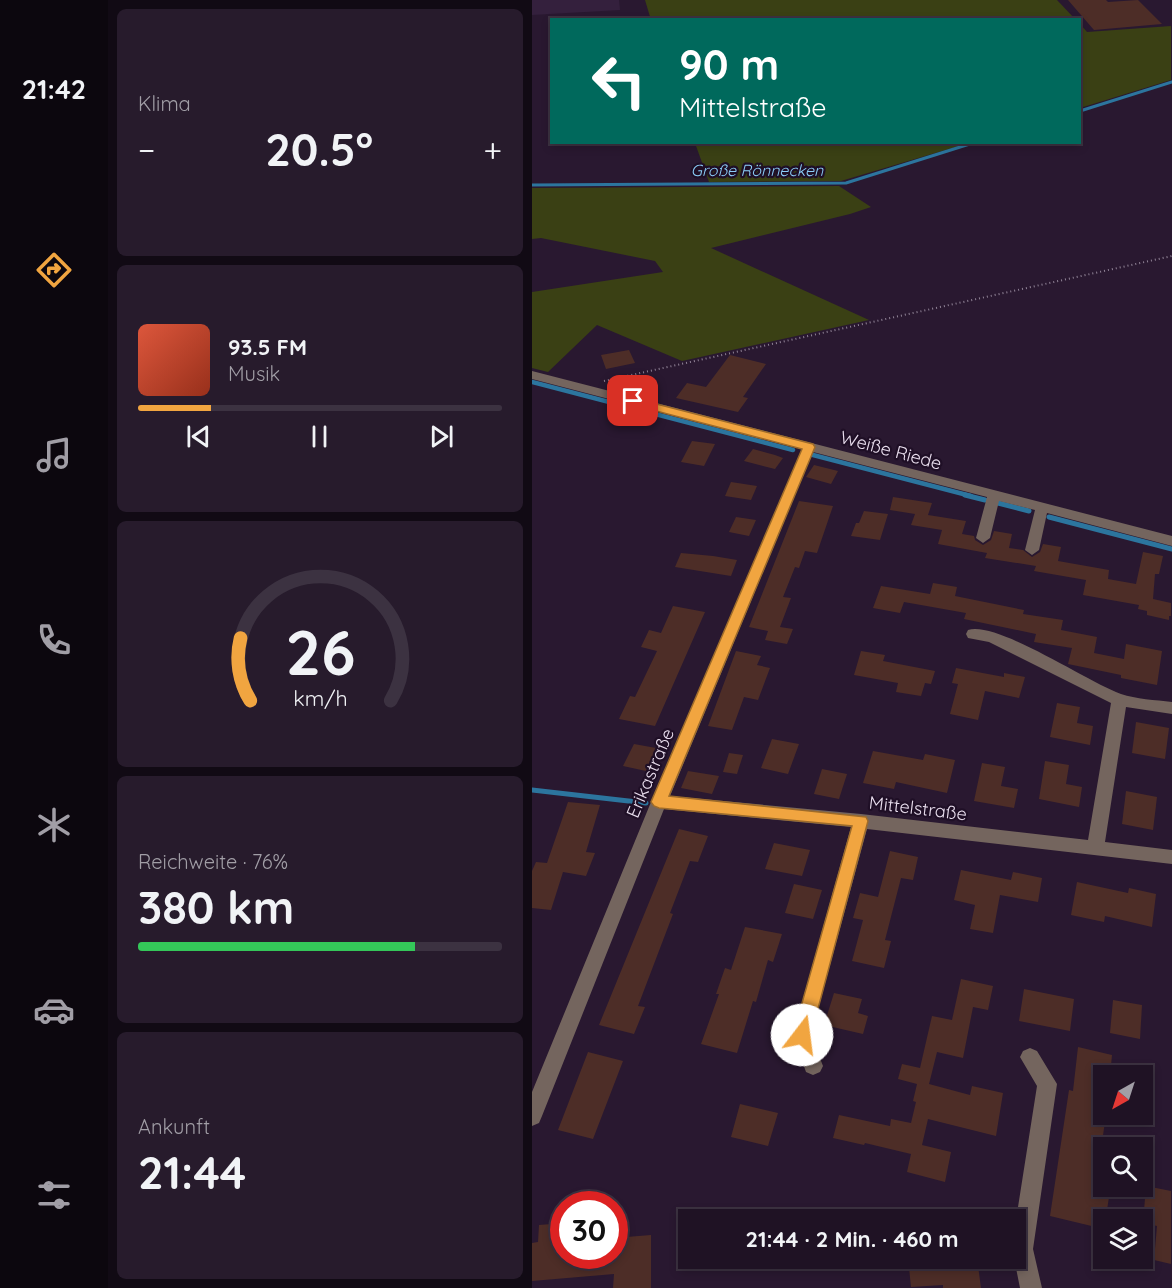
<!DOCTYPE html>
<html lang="de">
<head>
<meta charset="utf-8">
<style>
	:root { --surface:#1f1224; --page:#271b2c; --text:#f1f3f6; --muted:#a19ea6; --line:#3c3241; --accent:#f1a540 }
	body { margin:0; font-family:Quicksand,sans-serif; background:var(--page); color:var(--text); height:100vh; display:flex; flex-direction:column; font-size:22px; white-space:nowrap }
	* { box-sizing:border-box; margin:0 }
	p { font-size:20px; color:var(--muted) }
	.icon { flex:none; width:33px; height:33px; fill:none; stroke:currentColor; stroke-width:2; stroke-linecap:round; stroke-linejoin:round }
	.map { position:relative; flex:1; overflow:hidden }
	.side { display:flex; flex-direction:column; gap:9px; padding:9px; background:#110a14; width:424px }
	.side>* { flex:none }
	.hud { position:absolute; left:18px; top:18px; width:531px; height:126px; border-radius:0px; box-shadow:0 3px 9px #0003,0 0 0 2px var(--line); background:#00695c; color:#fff; overflow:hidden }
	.needle { width:39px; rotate:219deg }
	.tools { position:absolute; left:561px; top:1065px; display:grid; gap:12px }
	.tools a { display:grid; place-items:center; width:60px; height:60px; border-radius:0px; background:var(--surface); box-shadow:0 3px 9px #0003,0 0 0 2px var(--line); font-size:30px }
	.speed { position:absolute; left:18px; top:1191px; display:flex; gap:12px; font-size:30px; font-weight:700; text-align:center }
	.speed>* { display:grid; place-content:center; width:78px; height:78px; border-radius:50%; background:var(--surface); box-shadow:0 3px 9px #0003,0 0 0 2px var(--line); line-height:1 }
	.speed .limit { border:9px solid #d22; background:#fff; color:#111 }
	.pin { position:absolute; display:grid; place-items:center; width:51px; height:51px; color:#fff; margin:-26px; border-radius:12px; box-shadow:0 3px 9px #0006 }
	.me { position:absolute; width:66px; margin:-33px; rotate:15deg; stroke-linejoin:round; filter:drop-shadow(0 0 4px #0008) }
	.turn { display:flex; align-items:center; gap:21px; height:126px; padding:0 30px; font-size:27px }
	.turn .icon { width:78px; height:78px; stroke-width:2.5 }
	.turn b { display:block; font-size:42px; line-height:51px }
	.big { font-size:45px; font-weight:700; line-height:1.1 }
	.side .tile { flex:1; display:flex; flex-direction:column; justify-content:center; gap:9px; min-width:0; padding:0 21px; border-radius:9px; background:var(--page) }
	.side .dial { align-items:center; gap:0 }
	.dial svg { height:156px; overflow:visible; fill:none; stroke:var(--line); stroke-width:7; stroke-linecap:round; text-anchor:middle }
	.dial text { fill:var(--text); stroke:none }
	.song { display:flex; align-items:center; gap:18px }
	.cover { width:72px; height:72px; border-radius:9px; background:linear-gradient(135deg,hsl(10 70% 55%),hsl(10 70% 35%)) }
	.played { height:6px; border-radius:3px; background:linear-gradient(90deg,var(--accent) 20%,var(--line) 20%) }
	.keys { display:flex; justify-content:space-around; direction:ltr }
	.heat { display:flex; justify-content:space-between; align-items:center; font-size:33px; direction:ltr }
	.charge { height:9px; border-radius:4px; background:linear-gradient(90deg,#34c759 76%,var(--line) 0) }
	.trip { position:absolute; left:146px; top:1209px; width:348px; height:60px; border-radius:0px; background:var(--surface); box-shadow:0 3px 9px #0003,0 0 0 2px var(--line); font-weight:700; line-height:60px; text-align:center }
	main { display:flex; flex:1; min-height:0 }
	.tabs { display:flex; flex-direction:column; width:108px; justify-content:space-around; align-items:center; background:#0c070e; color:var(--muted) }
	.tabs .icon { width:42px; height:42px }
	.tabs .on { color:var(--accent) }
	.tabs b { font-size:27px; color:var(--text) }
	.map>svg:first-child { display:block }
	.built { fill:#34203d }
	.green { fill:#3a4014 }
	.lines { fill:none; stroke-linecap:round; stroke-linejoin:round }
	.stream-far2 { stroke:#2c759e; stroke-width:3 }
	.stream-far1 { stroke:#2c759e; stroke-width:4.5 }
	.stream { stroke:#2c759e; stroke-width:5 }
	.building { fill:#4d2d27 }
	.path { stroke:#908396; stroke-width:2; stroke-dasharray:1 3; stroke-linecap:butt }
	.minor { fill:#74655e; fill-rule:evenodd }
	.route { fill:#f1a540; stroke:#9d6b2a; stroke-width:1.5 }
	.labels { text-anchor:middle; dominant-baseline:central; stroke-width:4.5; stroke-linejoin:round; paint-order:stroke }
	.far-water-label { font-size:16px; font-style:italic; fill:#8ccff9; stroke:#1f0f26 }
	.street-label { font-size:18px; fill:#eadfef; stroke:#1f0f26 }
</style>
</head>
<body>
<main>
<nav class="tabs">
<b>21:42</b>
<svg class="icon on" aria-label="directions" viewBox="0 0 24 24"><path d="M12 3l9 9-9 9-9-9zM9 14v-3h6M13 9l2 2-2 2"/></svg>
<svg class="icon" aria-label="music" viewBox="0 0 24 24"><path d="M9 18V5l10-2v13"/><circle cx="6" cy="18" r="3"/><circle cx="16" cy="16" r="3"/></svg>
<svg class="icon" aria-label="phone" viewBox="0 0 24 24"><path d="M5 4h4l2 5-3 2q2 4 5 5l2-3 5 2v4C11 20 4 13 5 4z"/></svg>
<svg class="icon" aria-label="climate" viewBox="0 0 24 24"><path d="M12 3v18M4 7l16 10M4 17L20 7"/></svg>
<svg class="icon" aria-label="car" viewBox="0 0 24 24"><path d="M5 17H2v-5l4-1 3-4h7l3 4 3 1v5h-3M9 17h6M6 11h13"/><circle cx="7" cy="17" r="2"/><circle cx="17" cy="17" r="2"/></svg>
<svg class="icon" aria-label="filters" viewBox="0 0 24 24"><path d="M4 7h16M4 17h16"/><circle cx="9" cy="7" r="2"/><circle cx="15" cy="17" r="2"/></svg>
</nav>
<section class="side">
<div class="tile"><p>Klima</p>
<div class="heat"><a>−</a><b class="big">20.5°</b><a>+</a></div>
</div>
<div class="tile">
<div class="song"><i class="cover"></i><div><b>93.5 FM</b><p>Musik</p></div></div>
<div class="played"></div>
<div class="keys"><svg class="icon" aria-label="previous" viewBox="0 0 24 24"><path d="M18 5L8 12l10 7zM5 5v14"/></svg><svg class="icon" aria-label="pause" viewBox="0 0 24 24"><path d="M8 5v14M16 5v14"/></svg><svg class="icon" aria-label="next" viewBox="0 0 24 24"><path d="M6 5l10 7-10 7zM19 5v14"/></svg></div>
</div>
<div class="tile dial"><svg viewBox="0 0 100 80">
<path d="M14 69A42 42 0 1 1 86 69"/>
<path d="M14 69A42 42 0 0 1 9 37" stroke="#f1a540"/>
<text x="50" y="56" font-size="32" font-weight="700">26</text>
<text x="50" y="72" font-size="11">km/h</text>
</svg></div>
<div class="tile"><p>Reichweite · 76%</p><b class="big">380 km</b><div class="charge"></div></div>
<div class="tile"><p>Ankunft</p><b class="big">21:44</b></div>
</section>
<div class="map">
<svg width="640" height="1288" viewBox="0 0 640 1288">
	<rect width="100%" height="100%" fill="#291830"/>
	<path class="built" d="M 0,0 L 87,0 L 88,10 L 0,15 Z"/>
	<g class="green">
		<path d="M 113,0 L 525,0 L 543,19 L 119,20 Z"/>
		<path d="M 548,24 L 555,32 L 639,26 L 639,80 L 548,108 Z"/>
		<path d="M 163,143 L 163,142 L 437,143 L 309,181 L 177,182 Z"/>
		<path d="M 307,186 L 339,207 L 318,214 L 179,248 L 337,320 L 150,361 L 65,325 L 16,372 L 0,368 L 0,292 L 131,272 L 123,261 L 9,238 L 0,239 L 0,188 Z"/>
	</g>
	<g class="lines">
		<g class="stream-far2">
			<path d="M 548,111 L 640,82"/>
			<path d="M 0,185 L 314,183 L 444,142"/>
		</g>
		<g class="stream-far1">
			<path d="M 0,382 L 261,450"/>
			<path d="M 281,455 L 439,496"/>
		</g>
		<g class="stream">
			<path d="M 433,495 L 453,500"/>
			<path d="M 466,503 L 497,511"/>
			<path d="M 517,517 L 640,549"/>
			<path d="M 0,790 L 114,803"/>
		</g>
	</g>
	<g class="building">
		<path d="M 536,0 L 574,0 L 576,2 L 606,0 L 630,24 L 562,30 Z"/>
		<path d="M 97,350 L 103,363 L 74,369 L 69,355 Z"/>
		<path d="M 198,355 L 234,364 L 211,397 L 216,398 L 206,412 L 144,398 L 155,383 L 174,387 Z"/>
		<path d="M 160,441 L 183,444 L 172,466 L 149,462 Z"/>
		<path d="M 221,449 L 243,455 L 251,458 L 243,469 L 212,461 Z"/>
		<path d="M 282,465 L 306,471 L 299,484 L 274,477 Z"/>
		<path d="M 199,482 L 225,486 L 219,500 L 193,496 Z"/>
		<path d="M 361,497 L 400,503 L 396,515 L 434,521 L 430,534 L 442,536 L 443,540 L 451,545 L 459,540 L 462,531 L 480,534 L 477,548 L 491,550 L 500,557 L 508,552 L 511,544 L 529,547 L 526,561 L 577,570 L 576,579 L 604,584 L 611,552 L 631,556 L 627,574 L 623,574 L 621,599 L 639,603 L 639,616 L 637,616 L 637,620 L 615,615 L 615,611 L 606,609 L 607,605 L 551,595 L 554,580 L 502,571 L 504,566 L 453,558 L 455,553 L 406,544 L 410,530 L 379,525 L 383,514 L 358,510 Z"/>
		<path d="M 267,501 L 301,506 L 285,553 L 273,551 L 267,568 L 263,567 L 251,597 L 259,598 L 248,627 L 261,629 L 255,644 L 233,640 L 236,631 L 217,627 Z"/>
		<path d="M 332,511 L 356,514 L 348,540 L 319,536 L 324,523 L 327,523 Z"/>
		<path d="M 204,517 L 224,520 L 217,536 L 197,532 Z"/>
		<path d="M 149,553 L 181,556 L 205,560 L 199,576 L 143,567 Z"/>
		<path d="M 401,583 L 425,587 L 423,596 L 492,610 L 491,614 L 531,620 L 529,630 L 565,637 L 562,653 L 592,659 L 594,644 L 630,651 L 625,685 L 589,678 L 589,675 L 536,664 L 540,648 L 502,642 L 504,634 L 432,619 L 434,613 L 372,602 L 368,613 L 341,608 L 349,586 L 398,594 Z"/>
		<path d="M 141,606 L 173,612 L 123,726 L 87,719 L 98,696 L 103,697 L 125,651 L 109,647 L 117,630 L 129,633 Z"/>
		<path d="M 204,651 L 229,656 L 225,665 L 238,668 L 226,700 L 212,697 L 200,730 L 176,726 Z"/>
		<path d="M 329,651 L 353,655 L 351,661 L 403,671 L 399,684 L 393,683 L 389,696 L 364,692 L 366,683 L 322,675 Z"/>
		<path d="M 424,668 L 472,677 L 472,673 L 493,677 L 487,698 L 453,691 L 446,720 L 418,714 L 426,684 L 420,683 Z"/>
		<path d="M 525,703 L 548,707 L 545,723 L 561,726 L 558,745 L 518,737 Z"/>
		<path d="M 604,722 L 637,728 L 633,759 L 600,753 Z"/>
		<path d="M 240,739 L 267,744 L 256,774 L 229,768 Z"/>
		<path d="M 102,744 L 124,748 L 114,771 L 91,766 Z"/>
		<path d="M 341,751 L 391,760 L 393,754 L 423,760 L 415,793 L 364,782 L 362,789 L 331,783 Z"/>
		<path d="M 197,753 L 211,755 L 205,774 L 191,772 Z"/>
		<path d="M 513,761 L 537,765 L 534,784 L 550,787 L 547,807 L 507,799 Z"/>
		<path d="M 450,763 L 473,767 L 469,786 L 486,789 L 482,808 L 442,801 Z"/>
		<path d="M 290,769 L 315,774 L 307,799 L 282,794 Z"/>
		<path d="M 156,771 L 187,776 L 180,794 L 149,788 Z"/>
		<path d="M 594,791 L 625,797 L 621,830 L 590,824 Z"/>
		<path d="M 36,802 L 68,805 L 54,852 L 63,853 L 54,876 L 31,872 L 19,910 L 0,908 L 0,871 L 4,862 L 15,863 Z"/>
		<path d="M 147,829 L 176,836 L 166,862 L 158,861 L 138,913 L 141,914 L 106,1006 L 113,1007 L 102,1034 L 67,1025 Z"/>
		<path d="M 242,843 L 278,850 L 270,876 L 233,869 Z"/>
		<path d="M 358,851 L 386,857 L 381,880 L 369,878 L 353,940 L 359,941 L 352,968 L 320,961 L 331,920 L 321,918 L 328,893 L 346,897 Z"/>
		<path d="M 429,870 L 479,880 L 481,872 L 510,878 L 506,902 L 468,895 L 461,933 L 438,929 L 443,905 L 422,900 Z"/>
		<path d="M 545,882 L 596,893 L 597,888 L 624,894 L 620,927 L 573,916 L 572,922 L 539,915 Z"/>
		<path d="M 262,884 L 290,890 L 281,919 L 253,913 Z"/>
		<path d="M 213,927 L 250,934 L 241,962 L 236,960 L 224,1002 L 221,1001 L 205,1053 L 169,1044 L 187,994 L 184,994 L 193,968 L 199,970 Z"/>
		<path d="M 429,979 L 461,986 L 456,1010 L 441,1007 L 431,1058 L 405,1052 L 397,1084 L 438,1095 L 440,1086 L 471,1093 L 464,1136 L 396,1119 L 390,1145 L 419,1152 L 413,1182 L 375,1172 L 379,1154 L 333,1143 L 332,1145 L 301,1138 L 307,1115 L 358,1126 L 359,1119 L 379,1123 L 384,1102 L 381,1101 L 385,1084 L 366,1079 L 370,1064 L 388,1068 L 400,1016 L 420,1020 Z"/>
		<path d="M 492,989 L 542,999 L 538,1031 L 487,1021 Z"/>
		<path d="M 302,993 L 330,999 L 326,1013 L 336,1016 L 331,1034 L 292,1025 Z"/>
		<path d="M 581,1000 L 610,1005 L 608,1039 L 578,1033 Z"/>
		<path d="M 546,1047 L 580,1055 L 578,1076 L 572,1076 L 572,1114 L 574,1114 L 563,1193 L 577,1197 L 572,1229 L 518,1216 L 537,1090 L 541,1091 Z"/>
		<path d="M 56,1052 L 91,1061 L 61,1139 L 26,1130 Z"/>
		<path d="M 208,1104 L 246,1113 L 236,1146 L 199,1137 Z"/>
		<path d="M 614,1186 L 639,1191 L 639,1264 L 622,1260 L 625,1226 L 611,1223 Z"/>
		<path d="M 32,1223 L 32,1256 L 82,1256 L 82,1238 L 119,1235 L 119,1288 L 81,1288 L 82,1274 L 0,1281 L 0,1243 L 6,1242 L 7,1225 Z"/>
		<path d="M 376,1258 L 445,1258 L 449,1288 L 411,1288 L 411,1285 L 379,1287 Z"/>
	</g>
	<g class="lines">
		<path class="path" d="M 72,381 L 640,256"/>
		<g class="minor">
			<path d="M 0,371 L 640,536 L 640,546 L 515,513 L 507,550 L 500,555 L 493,550 L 503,510 L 467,501 L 458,538 L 451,543 L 444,538 L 455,497 L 281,452 L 138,796 L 329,814 L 556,840 L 579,703 L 457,642 L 436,638 L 434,634 L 436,630 C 466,621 555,682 589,694 C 604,699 623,700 640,702 L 640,714 L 594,707 L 573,842 L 640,850 L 640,864 L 335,829 L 279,1035 L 291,1066 L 288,1072 L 281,1075 L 274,1072 L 261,1035 L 319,827 L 132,809 L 10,1116 L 7,1123 L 0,1126 L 0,1092 L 119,802 L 270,449 L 0,379 Z"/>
			<path d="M 498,1048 L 505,1051 L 525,1084 L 501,1249 L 510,1288 L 488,1288 L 482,1258 L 483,1226 L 505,1086 L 488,1057 L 491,1051 Z"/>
		</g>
	</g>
	<path class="route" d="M 101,398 L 281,444 L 283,447 L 137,796 L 334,817 L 336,821 L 279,1035 L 276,1041 L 270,1043 L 264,1041 L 261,1035 L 320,826 L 127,808 L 122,806 L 119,802 L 270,449 L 97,404 L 97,399 Z"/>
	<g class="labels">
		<g class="far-water-label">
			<text x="225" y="170">Große Rönnecken</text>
		</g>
		<g class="street-label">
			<text transform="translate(359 450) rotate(15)">Weiße Riede</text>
			<text transform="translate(118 773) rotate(-67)">Erikastraße</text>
			<text transform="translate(386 808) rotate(7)">Mittelstraße</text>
		</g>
	</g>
</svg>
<div class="tools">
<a><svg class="needle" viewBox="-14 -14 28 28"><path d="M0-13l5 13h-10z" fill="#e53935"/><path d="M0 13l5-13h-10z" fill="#a19ea6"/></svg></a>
<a><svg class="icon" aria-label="search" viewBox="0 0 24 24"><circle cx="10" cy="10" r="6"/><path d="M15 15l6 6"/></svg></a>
<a><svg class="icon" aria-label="layers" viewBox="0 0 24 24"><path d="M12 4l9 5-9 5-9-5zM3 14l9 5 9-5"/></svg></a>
</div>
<div class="speed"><div class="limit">30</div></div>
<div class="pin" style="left:101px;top:401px;background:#d93025"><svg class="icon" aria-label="arrive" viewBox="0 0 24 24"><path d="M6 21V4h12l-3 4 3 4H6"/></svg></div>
<svg class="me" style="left:270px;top:1035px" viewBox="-20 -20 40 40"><circle r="19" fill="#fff"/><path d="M0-13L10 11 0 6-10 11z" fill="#f1a540"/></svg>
<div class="trip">21:44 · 2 Min. · 460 m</div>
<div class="hud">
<div class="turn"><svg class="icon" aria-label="left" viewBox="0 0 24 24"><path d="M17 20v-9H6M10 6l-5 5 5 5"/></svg><div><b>90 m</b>Mittelstraße</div></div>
</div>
</div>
</main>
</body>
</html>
